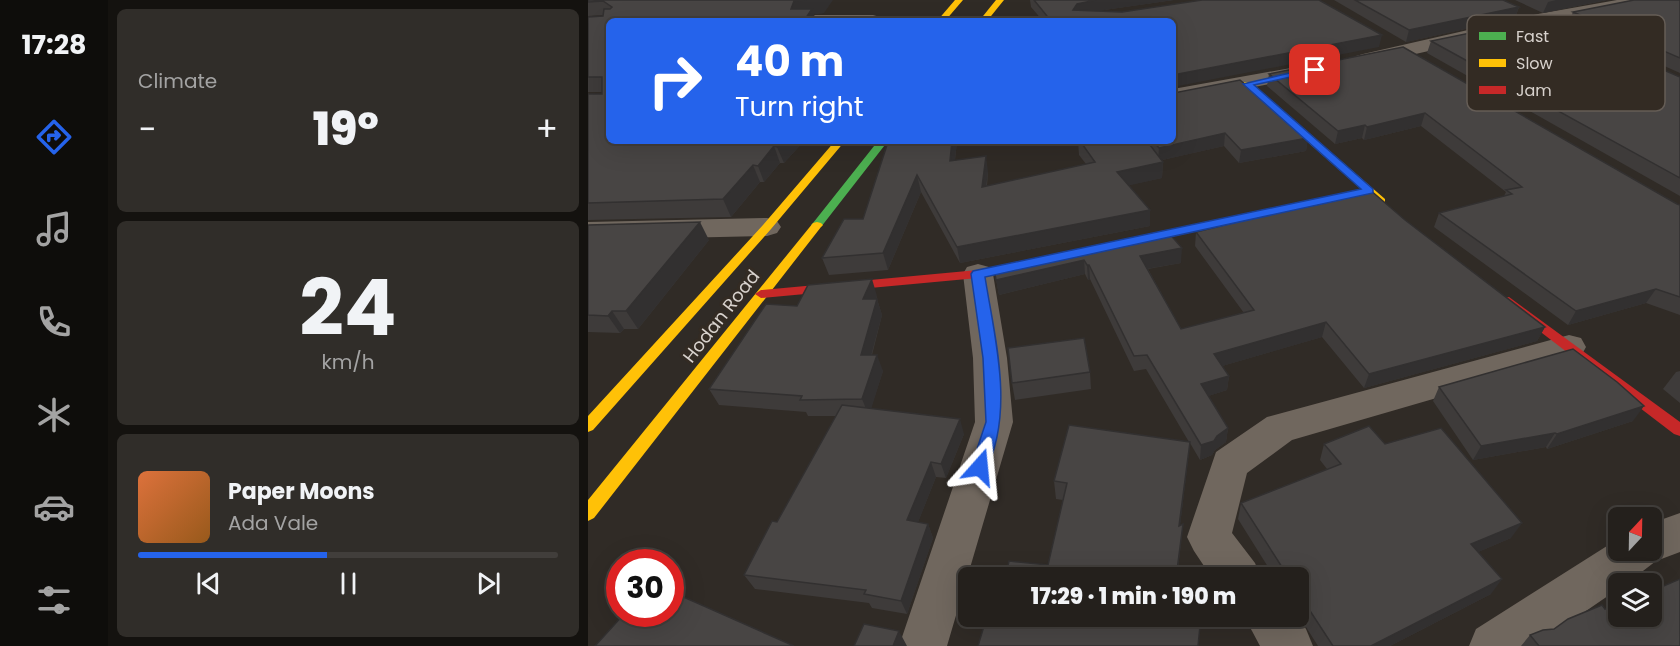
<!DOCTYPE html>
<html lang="en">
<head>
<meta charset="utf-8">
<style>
	:root { --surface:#24201c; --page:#302d29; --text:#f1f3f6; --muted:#a3a3a3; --line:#413e3b; --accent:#2563eb }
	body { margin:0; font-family:Poppins,sans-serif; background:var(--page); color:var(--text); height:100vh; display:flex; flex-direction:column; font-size:22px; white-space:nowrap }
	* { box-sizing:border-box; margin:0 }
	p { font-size:20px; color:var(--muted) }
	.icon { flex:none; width:33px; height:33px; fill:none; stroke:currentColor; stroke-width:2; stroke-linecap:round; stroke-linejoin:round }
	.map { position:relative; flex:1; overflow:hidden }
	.drawer { display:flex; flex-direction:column; gap:9px; padding:9px; background:#14120f; width:480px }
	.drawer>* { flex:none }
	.banner { position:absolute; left:18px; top:18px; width:570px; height:126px; border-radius:9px; box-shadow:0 6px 24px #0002,0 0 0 2px var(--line); background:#2563eb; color:#fff; overflow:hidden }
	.needle { width:39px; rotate:22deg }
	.controls { position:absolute; left:1020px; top:507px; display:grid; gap:12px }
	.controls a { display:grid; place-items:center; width:54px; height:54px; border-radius:9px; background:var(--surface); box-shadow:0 6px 24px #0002,0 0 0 2px var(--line); font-size:30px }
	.speed { position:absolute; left:18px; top:549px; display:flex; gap:12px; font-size:30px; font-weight:700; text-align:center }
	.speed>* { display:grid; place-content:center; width:78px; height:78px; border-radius:50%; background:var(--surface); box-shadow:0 6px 24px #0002,0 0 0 2px var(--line); line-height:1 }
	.speed .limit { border:9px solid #d22; background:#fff; color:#111 }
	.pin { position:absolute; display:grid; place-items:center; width:51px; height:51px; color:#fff; margin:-26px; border-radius:12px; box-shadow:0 3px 9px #0006 }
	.me { position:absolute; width:66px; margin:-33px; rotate:18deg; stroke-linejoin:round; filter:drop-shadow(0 0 4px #0008) }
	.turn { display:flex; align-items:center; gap:21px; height:126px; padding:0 30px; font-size:27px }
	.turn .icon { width:78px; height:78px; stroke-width:2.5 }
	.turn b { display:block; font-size:42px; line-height:51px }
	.big { font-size:45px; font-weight:800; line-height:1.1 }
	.drawer .widget { flex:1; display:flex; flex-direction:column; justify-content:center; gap:9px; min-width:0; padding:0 21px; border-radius:9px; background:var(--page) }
	.drawer .dial { align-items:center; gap:0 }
	.dial b { font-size:78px; line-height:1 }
	.song { display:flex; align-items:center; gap:18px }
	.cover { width:72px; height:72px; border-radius:9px; background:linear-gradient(135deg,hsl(20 70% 55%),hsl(30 70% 35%)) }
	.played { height:6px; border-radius:3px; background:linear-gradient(90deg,var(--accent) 45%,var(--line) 45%) }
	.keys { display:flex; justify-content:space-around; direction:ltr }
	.heat { display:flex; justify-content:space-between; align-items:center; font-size:33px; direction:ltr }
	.trip { position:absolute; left:370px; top:567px; width:351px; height:60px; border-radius:9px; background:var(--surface); box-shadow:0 6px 24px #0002,0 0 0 2px var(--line); font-weight:800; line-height:60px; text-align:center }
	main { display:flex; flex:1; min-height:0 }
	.tab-bar { display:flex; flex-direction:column; width:108px; justify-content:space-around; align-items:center; background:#0e0d0b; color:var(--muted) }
	.tab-bar .icon { width:42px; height:42px }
	.tab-bar .on { color:var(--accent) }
	.tab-bar b { font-size:27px; color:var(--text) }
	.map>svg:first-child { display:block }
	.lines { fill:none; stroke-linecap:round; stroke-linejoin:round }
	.street { fill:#70675e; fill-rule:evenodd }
	.fast { fill:#4caf50; fill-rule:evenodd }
	.slow { fill:#ffc107; fill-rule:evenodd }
	.jam { fill:#c62828; fill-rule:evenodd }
	.wall { fill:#3e3b3a }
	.shaded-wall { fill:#323030 }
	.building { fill:#484544; stroke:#323030; stroke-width:1.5 }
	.route { fill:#2563eb; stroke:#184099; stroke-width:1.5 }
	.labels { text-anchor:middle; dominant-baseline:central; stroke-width:6; stroke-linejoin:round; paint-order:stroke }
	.street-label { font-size:18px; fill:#d8d2cd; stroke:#332b23 }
	.key { fill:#332b23; stroke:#655d56; stroke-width:1.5 }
	.key-label { font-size:16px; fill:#d8d2cd }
</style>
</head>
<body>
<main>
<nav class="tab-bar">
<b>17:28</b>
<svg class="icon on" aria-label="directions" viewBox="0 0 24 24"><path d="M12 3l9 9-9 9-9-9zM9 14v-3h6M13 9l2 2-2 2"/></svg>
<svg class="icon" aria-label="music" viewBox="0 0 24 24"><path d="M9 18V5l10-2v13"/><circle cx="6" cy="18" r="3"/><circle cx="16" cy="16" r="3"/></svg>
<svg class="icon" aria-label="phone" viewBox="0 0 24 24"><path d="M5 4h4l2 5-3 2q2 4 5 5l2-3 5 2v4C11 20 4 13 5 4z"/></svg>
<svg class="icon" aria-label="climate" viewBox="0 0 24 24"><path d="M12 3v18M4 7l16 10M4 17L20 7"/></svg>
<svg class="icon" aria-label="car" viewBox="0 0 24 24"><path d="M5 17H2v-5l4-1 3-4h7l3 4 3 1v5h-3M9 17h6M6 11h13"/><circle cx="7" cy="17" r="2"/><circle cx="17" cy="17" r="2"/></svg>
<svg class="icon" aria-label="filters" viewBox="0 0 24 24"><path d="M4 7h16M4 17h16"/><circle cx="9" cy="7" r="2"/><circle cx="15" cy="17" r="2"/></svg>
</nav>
<section class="drawer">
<div class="widget"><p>Climate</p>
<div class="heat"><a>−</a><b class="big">19°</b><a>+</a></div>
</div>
<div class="widget dial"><b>24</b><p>km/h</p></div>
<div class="widget">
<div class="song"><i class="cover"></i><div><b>Paper Moons</b><p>Ada Vale</p></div></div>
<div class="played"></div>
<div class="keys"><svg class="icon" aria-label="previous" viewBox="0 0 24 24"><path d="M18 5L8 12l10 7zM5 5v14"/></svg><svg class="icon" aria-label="pause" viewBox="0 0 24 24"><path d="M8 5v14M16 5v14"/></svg><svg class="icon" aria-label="next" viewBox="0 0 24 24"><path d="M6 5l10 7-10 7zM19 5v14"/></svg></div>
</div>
</section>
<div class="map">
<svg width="1092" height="646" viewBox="0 0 1092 646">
	<rect width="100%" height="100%" fill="#302b26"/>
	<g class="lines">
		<g class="street">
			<path d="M 1029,0 L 1068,0 L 1065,4 L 1059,5 L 950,26 L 775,66 L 768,64 L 765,60 L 768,56 L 775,54 L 950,14 Z"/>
			<path d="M 218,15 L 285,15 L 292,17 L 294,21 L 209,21 L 211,17 Z"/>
			<path d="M 725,64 L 732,66 L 736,70 L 732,74 L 585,103 L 585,89 Z"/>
			<path d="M 179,218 L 189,221 L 193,227 L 189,233 L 179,236 L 0,240 L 0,222 Z"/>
			<path d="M 390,264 L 401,267 L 405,274 L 419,358 L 425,422 L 359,646 L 311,646 L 387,422 L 385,358 L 375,274 L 379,267 Z"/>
			<path d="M 981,335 L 993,338 L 998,347 L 993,356 L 704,440 L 659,473 L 644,533 L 667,563 L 673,578 L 624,578 L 606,551 L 599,537 L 628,452 L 679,417 Z"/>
			<path d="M 1092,513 L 1092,552 L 1068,561 L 1038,584 L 1030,584 L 1030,589 L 947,646 L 881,646 L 888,629 L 1030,539 L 1030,550 L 1064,550 L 1064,523 Z"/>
			<path d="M 656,616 L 708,616 L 718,629 L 725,646 L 672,646 Z"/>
		</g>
		<path class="fast" d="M 290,141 L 300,141 L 233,227 L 225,227 L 223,225 L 225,223 Z"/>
		<g class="slow">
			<path d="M 367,0 L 375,0 L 357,21 L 349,21 Z"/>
			<path d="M 408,0 L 416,0 L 399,21 L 391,21 Z"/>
			<path d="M 656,82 L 662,82 L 797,199 L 797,203 L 789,203 L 656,86 Z"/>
			<path d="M 247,141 L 257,141 L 183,229 L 5,430 L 0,432 L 0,416 L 175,225 Z"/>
			<path d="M 229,222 L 233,223 L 235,225 L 233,227 L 6,518 L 0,521 L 0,500 L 225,223 Z"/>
		</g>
		<g class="jam">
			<path d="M 768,191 L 774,194 L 772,196 L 537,247 L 531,243 L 537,239 Z"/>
			<path d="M 451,258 L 455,259 L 457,262 L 455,265 L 390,278 L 173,298 L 167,294 L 173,290 L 390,270 Z"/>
			<path d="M 921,297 L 1092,422 L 1092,436 L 1086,434 L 916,304 L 914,301 L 916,298 Z"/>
		</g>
	</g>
	<g class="wall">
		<path d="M 0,0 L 236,13 L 226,14 L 216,141 L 196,163 L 192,163 L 176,182 L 172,182 L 143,217 L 0,220 L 0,94 L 14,94 L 14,92 L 0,92 L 0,17 L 15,16 L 16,15 L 0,16 Z"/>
		<path d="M 442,0 L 586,0 L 509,11 L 791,47 L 585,21 L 455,21 L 443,7 Z"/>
		<path d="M 746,0 L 915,0 L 931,7 L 927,18 L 818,42 Z"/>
		<path d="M 927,0 L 1019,0 L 955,13 Z"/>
		<path d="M 1092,0 L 1092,73 L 980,23 L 985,12 Z"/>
		<path d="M 843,41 L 1092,77 L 1092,196 L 839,53 Z"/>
		<path d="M 815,47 L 1089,204 L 1092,205 L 1092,315 L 1058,303 L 980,325 L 846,227 L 851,213 L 916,196 L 918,192 L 833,126 L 776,140 L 774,138 L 747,144 L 679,86 L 681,74 Z"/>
		<path d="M 585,92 L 720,138 L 718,151 L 651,163 L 636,146 L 574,160 L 575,162 L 574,178 L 541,185 L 562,226 L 372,263 L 333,192 L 300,270 L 241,275 L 234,258 L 275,219 L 303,141 L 369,141 L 367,160 L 400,172 L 399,186 L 498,164 L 491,155 L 490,141 L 585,141 Z"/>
		<path d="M 817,220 L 957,327 L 949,341 L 776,388 L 734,337 L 634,366 L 641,376 L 639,390 L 620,396 L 640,428 L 638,442 L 627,450 L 624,455 L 612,460 L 602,443 L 592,525 L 595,524 L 589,578 L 417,578 L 460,565 L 475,500 L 468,499 L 466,481 L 601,442 L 558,369 L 546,371 L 502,279 L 500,280 L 497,274 L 411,295 L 406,268 L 579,231 L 593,263 L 560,269 L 593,329 L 656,313 L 607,246 L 608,232 Z"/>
		<path d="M 0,225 L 121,240 L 50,329 L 36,329 L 32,333 L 0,332 Z"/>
		<path d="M 289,296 L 288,299 L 289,299 L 294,315 L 284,355 L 295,371 L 283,408 L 376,434 L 358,478 L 348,477 L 330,522 L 340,524 L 345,538 L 319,614 L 284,608 L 281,603 L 167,589 L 156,575 L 189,522 L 248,416 L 220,416 L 218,412 L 131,405 L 121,389 Z"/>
		<path d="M 1092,371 L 1092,403 L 1075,389 L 1088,372 Z"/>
		<path d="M 502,372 L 503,389 L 427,400 L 424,383 Z"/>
		<path d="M 851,387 L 1045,421 L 959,449 L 958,447 L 885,460 L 845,401 Z"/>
		<path d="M 736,444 L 797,444 L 923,538 L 890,552 L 903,594 L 802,646 L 730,646 L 711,616 L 711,578 L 687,578 L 650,519 L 653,503 L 739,469 L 732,460 Z"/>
		<path d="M 1017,609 L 1092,646 L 933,646 L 942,635 L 966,629 Z"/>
	</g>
	<g class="shaded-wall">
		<path d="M 219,0 L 245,0 L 236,13 L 226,14 L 228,21 L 217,19 L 203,9 L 206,1 Z"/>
		<path d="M 508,0 L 586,0 L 496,13 L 485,10 L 489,4 Z"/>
		<path d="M 968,0 L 1019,0 L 955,13 L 960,2 Z"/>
		<path d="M 931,7 L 927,18 L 818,42 L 821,30 Z"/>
		<path d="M 794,35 L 791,47 L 585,87 L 585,75 Z"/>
		<path d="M 837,113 L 833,126 L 776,140 L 779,127 Z"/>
		<path d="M 777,125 L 774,138 L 747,144 L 750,131 Z"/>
		<path d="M 637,133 L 636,146 L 570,161 L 571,148 Z"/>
		<path d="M 720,138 L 718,151 L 651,163 L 653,150 Z"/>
		<path d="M 195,141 L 216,141 L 196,163 L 189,147 Z"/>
		<path d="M 364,141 L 369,141 L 365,177 L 362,161 Z"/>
		<path d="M 186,146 L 192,163 L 176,182 L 170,166 Z"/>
		<path d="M 398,156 L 400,172 L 396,203 L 394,187 Z"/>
		<path d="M 575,162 L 574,178 L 530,188 L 529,172 Z"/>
		<path d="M 165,165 L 172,182 L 143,217 L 135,199 Z"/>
		<path d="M 329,175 L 333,192 L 300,270 L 295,253 Z"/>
		<path d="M 562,210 L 562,226 L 372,263 L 369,247 Z"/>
		<path d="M 112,222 L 121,240 L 50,329 L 38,311 Z"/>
		<path d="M 594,248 L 593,263 L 552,270 L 552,256 Z"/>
		<path d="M 496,260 L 497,274 L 411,295 L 408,280 Z"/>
		<path d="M 499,265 L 501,265 L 502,279 L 500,280 Z"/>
		<path d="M 284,279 L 289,296 L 281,315 L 275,299 Z"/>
		<path d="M 1068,289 L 1058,303 L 980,325 L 988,311 Z"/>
		<path d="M 289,299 L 294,315 L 279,371 L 273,355 Z"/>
		<path d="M 24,311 L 36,329 L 32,333 L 20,316 Z"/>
		<path d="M 738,322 L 734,337 L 624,369 L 626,354 Z"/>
		<path d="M 957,327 L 949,341 L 776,388 L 781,374 Z"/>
		<path d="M 289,355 L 295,371 L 281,416 L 274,399 Z"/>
		<path d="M 641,376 L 639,390 L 611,399 L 613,384 Z"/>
		<path d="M 1056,406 L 1045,421 L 959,449 L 969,434 Z"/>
		<path d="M 372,419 L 376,434 L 358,478 L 353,464 Z"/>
		<path d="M 640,428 L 638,442 L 627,450 L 624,455 L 612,460 L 613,445 Z"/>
		<path d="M 967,433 L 958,447 L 885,460 L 893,446 Z"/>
		<path d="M 602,442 L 600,460 L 590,543 L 591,526 Z"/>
		<path d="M 343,462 L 348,477 L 325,535 L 319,520 Z"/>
		<path d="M 934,523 L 923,538 L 874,559 L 883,544 Z"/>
		<path d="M 340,524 L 345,538 L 319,614 L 313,601 Z"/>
		<path d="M 914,579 L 903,594 L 802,646 L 783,646 Z"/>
		<path d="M 311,631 L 319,646 L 305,646 Z"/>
	</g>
	<g class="building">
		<path d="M 0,0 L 219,0 L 206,1 L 203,9 L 224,9 L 217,19 L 263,21 L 21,21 L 21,141 L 195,141 L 189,147 L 186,146 L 170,166 L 165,165 L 135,199 L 0,203 L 0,94 L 14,94 L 14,77 L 0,77 L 0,17 L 15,16 L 16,9 L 22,9 L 24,7 L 15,1 L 0,2 Z"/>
		<path d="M 446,0 L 508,0 L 489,4 L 485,10 L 534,12 L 614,0 L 731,0 L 794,35 L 585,75 L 585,21 L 463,21 Z"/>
		<path d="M 767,0 L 915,0 L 931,7 L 821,30 Z"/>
		<path d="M 1046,0 L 1092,0 L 1092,58 L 985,12 Z"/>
		<path d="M 955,18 L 1092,77 L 1092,178 L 843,41 Z"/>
		<path d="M 815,47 L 1089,204 L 1092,205 L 1092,297 L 1068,289 L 988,311 L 851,213 L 924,194 L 918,190 L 934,187 L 837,113 L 779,127 L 777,125 L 750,131 L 681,74 Z"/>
		<path d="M 652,80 L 720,138 L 653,150 L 637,133 L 571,148 L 565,141 L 585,141 L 585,92 L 586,93 Z"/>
		<path d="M 303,141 L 364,141 L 362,161 L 398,156 L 394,187 L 507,162 L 492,141 L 559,141 L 575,162 L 529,172 L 562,210 L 369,247 L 329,175 L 295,253 L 234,258 L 256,219 L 275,219 L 299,145 Z"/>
		<path d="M 781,189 L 817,220 L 957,327 L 781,374 L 738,322 L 626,354 L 641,376 L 613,384 L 640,428 L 629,436 L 626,441 L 613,445 L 559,355 L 546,356 L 501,265 L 499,265 L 496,260 L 408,280 L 406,268 L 579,231 L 594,248 L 552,256 L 593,329 L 666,310 L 608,232 Z"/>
		<path d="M 112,222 L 38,311 L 24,311 L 20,316 L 0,315 L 0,225 Z"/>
		<path d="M 284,279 L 275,299 L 289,299 L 273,355 L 289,355 L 274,399 L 212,400 L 214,396 L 121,389 L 178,304 L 209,306 L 220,285 Z"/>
		<path d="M 496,338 L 502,372 L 424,383 L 420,348 Z"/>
		<path d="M 985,349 L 1029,382 L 1056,406 L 969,434 L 967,433 L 893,446 L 851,387 Z"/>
		<path d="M 254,405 L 372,419 L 353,464 L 343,462 L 319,520 L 340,524 L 313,601 L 276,594 L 278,590 L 156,575 L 184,521 L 189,522 Z"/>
		<path d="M 481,425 L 602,442 L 591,526 L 595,524 L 588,578 L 417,578 L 421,561 L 460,565 L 479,483 L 466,481 Z"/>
		<path d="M 781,426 L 797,444 L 853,428 L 934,523 L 883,544 L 914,579 L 783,646 L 745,646 L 711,594 L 711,578 L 701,578 L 653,503 L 753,464 L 736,444 Z"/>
		<path d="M 1092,579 L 1092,646 L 951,646 L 942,635 L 955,630 L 966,629 L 980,619 L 1014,605 L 1017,609 L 1030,604 L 1030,616 L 1064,616 L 1064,591 Z"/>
		<path d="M 82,591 L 206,646 L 7,646 L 36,614 L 82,614 Z"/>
		<path d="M 399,616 L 613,616 L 610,646 L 390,646 Z"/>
		<path d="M 276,624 L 311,631 L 305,646 L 266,646 Z"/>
	</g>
	<path class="route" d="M 727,67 L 730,68 L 730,71 L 666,85 L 785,189 L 785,193 L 397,277 C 407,340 427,412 397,472 L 392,474 L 386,472 L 383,467 L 398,422 L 395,358 L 383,274 L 385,271 L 773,189 L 655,84 Z"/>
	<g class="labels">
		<g class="street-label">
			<text transform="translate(133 316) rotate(-52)">Hodan Road</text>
		</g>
	</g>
	<rect x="879" y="15" width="198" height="96" rx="9" class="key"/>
	<rect x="891" y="32" width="27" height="8" fill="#4caf50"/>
	<rect x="891" y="59" width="27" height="8" fill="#ffc107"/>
	<rect x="891" y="86" width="27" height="8" fill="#c62828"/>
	<g class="key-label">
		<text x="928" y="42">Fast</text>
		<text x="928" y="69">Slow</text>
		<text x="928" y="96">Jam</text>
	</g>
</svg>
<div class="controls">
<a><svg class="needle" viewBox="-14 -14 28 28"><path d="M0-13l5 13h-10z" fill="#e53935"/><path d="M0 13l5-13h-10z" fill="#a3a3a3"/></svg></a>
<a><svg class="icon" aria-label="layers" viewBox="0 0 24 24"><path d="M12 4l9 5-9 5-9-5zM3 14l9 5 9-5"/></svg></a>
</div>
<div class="speed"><div class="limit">30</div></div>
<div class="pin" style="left:727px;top:70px;background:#d93025"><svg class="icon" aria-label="arrive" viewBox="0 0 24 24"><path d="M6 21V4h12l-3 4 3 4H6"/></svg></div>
<svg class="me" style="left:392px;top:467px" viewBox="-20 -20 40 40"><path d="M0-17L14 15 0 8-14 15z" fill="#2563eb" stroke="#fff" stroke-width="4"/></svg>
<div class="trip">17:29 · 1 min · 190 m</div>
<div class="banner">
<div class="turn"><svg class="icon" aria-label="right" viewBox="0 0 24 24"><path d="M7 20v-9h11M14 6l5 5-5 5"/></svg><div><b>40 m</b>Turn right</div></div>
</div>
</div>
</main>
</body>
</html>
